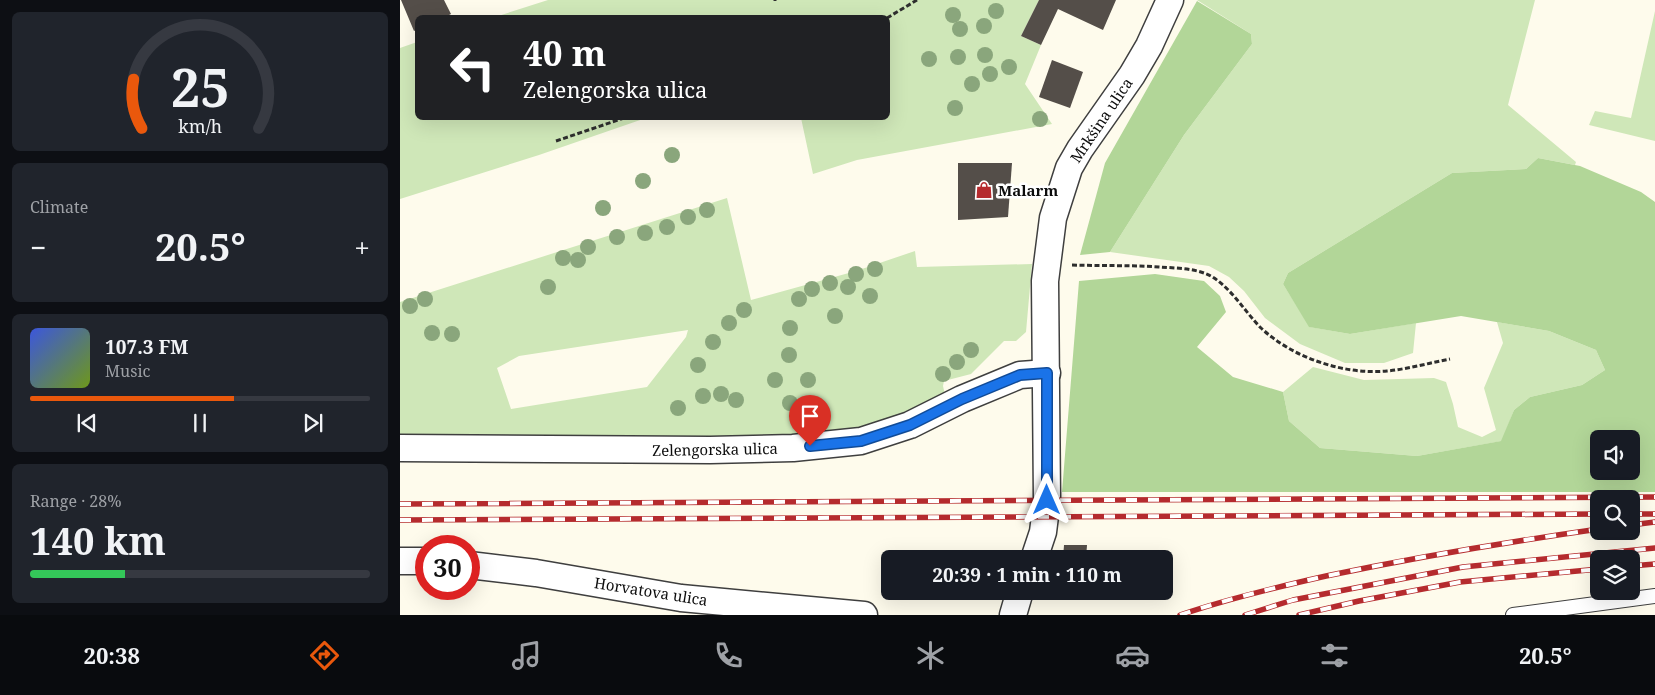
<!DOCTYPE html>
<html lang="en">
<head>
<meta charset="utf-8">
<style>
	:root { --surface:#171b24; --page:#20242c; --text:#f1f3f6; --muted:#9ea1a6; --line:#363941; --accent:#ea580c }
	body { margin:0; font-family:"Noto Serif",serif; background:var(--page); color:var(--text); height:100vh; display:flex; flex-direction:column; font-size:19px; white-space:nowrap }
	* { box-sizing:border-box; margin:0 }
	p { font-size:16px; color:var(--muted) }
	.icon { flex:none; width:28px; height:28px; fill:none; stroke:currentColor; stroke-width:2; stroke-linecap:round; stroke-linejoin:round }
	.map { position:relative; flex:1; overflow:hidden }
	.details { display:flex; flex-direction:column; gap:12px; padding:12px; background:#0d0f14; width:400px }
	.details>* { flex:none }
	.hud { position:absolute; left:15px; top:15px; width:475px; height:105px; border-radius:8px; box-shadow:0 5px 20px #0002; background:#202124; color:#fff; overflow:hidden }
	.buttons { position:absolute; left:1190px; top:430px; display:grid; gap:10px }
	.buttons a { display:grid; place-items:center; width:50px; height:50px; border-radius:8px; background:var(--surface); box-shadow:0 5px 20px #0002; font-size:25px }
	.speed { position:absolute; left:15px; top:535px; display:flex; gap:10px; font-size:25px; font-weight:700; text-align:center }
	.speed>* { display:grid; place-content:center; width:65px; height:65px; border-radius:50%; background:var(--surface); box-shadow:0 5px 20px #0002; line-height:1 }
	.speed .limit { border:8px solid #d22; background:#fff; color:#111 }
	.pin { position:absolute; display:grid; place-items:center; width:42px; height:42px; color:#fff; margin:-51px -21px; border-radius:50% 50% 50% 0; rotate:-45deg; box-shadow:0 0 5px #0007 }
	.pin .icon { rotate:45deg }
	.me { position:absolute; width:55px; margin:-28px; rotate:0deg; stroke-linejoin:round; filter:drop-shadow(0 0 4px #0008) }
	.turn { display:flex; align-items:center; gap:18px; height:105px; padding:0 25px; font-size:22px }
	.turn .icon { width:65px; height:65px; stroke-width:2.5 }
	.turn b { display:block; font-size:35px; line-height:42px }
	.big { font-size:38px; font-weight:700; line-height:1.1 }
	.details .card { flex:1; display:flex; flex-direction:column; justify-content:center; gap:8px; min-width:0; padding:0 18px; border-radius:8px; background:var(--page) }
	.details .dial { align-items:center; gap:0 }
	.dial svg { height:130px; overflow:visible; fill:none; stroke:var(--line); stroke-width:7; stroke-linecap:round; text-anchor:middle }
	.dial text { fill:var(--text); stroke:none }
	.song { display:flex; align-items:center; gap:15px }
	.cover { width:60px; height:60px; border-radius:8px; background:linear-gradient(135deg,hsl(230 70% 55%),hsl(80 70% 35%)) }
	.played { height:5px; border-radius:2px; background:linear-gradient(90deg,var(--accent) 60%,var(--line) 60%) }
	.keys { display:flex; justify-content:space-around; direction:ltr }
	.heat { display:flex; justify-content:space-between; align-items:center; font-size:28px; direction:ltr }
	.charge { height:8px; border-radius:4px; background:linear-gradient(90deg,#34c759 28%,var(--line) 0) }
	.trip { position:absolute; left:481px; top:550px; width:292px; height:50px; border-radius:8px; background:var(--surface); box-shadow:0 5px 20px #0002; font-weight:700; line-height:50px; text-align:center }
	.tab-bar { display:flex; height:80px; justify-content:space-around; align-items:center; background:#090b0e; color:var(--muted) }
	.tab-bar .icon { width:35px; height:35px }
	.tab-bar .selected { color:var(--accent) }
	.tab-bar b { font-size:22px; color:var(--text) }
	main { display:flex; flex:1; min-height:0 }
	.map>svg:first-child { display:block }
	.green { fill:#cfe7b8; fill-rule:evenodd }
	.forest { fill:#b2d698; fill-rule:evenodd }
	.building { fill:#544e49 }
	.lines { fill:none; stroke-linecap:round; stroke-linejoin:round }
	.lane-casing { stroke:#3f3f3f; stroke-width:16 }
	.street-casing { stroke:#3f3f3f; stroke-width:29 }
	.path { stroke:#2e2e2e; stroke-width:3; stroke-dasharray:5 2.5; stroke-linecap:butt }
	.lane { stroke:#fff; stroke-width:14 }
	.street { stroke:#fff; stroke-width:26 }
	.rail-casing { stroke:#b52b2e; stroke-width:5.5 }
	.rail { stroke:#fff; stroke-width:4; stroke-dasharray:11; stroke-linecap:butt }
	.tree { fill:#8aa67c }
	.route-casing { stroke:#114b97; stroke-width:12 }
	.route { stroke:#1a73e8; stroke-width:9 }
	.labels { text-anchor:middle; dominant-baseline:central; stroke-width:5; stroke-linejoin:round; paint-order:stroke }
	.street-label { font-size:15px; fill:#0c0c0c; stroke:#fff }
	.poi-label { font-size:15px; font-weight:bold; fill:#0c0c0c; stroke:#fff; text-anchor:start }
</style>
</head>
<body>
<main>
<section class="details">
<div class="card dial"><svg viewBox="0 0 100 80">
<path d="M14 69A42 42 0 1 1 86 69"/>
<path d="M14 69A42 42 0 0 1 9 39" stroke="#ea580c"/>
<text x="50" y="56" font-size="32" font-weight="700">25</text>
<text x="50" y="72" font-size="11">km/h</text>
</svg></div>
<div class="card"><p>Climate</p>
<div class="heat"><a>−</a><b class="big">20.5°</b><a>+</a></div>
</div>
<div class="card">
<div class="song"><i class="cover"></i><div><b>107.3 FM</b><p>Music</p></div></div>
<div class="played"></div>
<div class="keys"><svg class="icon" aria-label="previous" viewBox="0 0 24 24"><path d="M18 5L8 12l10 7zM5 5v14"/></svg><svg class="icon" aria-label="pause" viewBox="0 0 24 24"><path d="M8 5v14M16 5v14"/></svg><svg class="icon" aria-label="next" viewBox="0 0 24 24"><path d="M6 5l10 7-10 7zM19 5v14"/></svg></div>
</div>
<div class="card"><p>Range · 28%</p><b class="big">140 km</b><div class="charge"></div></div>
</section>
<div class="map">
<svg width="1255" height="615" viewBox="0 0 1255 615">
	<rect width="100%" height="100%" fill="#fefbec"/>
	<g class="green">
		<path d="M 148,0 L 639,0 L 621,36 L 641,45 L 625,84 L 652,124 L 457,160 L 413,174 L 401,118 L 488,118 L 488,18 L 92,18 Z"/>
		<path d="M 797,0 L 1135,0 L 1108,105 L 1176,162 L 1175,165 L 1138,158 L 1126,169 L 1052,173 L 888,273 L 883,284 L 910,327 L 950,334 L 1016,323 L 1013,353 L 984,363 L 945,363 L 900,344 L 865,318 L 844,291 L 829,277 L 809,266 L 710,252 L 784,135 L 852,44 L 851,34 Z"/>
		<path d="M 1255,11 L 1255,141 L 1189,125 L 1195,111 L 1231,118 Z"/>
		<path d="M 17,42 L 18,118 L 246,118 L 139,155 L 0,199 L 0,48 Z"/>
		<path d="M 327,198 L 351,300 L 456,271 L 515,251 L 517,267 L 632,264 L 626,332 L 616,341 L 604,341 L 571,374 L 544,381 L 543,386 L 545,395 L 495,423 L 393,441 L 0,441 L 0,302 ZM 288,330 L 286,337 L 247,387 L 111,409 L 97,368 L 119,356 Z"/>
		<path d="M 1097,322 L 1149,331 L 1196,350 L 1205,370 L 1182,385 L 1130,397 L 1114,410 L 1102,441 L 1017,456 L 920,448 L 889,421 L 883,392 L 913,367 L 964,380 L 1034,378 L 1046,382 L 1053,404 L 1058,427 L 1082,437 L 1096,430 L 1084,388 L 1103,343 Z"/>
	</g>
	<g class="forest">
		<path d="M 797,1 L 851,34 L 852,44 L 784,135 L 710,252 L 680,255 L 705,163 Z"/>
		<path d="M 1138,158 L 1180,166 L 1241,192 L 1255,202 L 1255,492 L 662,492 L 679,281 L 755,274 L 804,281 L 820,296 L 826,312 L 797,347 L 833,377 L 883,392 L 889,421 L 920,448 L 1017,456 L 1101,441 L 1114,410 L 1130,397 L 1182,385 L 1205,370 L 1196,350 L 1149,331 L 1061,316 L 950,334 L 909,327 L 883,284 L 888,273 L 1052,173 L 1126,169 ZM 1199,439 L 1231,439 L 1231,471 L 1199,471 Z"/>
	</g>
	<g class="building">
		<path d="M 1,0 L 44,0 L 51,14 L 43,18 L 18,18 L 18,29 L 14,31 Z"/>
		<path d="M 639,0 L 716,0 L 703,30 L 658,9 L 641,45 L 621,36 Z"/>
		<path d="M 652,60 L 683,72 L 670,108 L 639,97 Z"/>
		<path d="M 558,163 L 612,163 L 608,217 L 558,220 Z"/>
		<path d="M 664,545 L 687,545 L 686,559 L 663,559 Z"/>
	</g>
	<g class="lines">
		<g class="lane-casing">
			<path id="lane" d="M 1113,615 L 1255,596"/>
		</g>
		<g class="street-casing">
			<g id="street">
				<path d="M 0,448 L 310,450 L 393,448 L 461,441 L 510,425 L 562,399 L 620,375 L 647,373"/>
				<path d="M 634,559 L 643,532 L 647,500 L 645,281 L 653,218 L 669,168 L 680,149 L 732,75 L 749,46 L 770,0"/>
				<path d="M 0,561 L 26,561"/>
				<path d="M 69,565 L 136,573 L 281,598 L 464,615"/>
				<path d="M 613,615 L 620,591"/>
			</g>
		</g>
		<g class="path">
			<path d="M 375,0 L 375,1"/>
			<path d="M 487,18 L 517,0"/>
			<path d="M 156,141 L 224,118"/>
			<path d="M 672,265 C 701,266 730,265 759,267 C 774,268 790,268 804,273 C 827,281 844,311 861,328 C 893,358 944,375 987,371 C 1008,369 1029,363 1050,359"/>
		</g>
		<use href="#lane" class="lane"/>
		<use href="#street" class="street"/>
		<g class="rail-casing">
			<g id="rail">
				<path d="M 0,504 L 1255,497"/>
				<path d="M 1231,514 L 1255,514"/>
				<path d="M 0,520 L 1199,514"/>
				<path d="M 1231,525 L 1255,522"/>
				<path d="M 1231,566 L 1255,564"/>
				<path d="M 780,615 C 827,599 877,587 926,576 C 1017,557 1107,542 1199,529"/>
				<path d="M 845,615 L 893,600 L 1063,567 L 1255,548"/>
				<path d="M 899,615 L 959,601 L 1060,582 L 1199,569"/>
			</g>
		</g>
		<use href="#rail" class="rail"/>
	</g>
	<g class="tree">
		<circle cx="596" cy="11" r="8"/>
		<circle cx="553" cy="15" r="8"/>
		<circle cx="584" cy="26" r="8"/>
		<circle cx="560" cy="29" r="8"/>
		<circle cx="585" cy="55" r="8"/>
		<circle cx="558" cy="57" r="8"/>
		<circle cx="529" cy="59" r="8"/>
		<circle cx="609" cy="67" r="8"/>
		<circle cx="590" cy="74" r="8"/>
		<circle cx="572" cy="84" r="8"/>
		<circle cx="555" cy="108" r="8"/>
		<circle cx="640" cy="119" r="8"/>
		<circle cx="272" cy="155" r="8"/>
		<circle cx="243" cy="181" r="8"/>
		<circle cx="203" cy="208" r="8"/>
		<circle cx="307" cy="210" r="8"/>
		<circle cx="288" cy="217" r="8"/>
		<circle cx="267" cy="227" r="8"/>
		<circle cx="245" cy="233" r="8"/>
		<circle cx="217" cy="237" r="8"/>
		<circle cx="188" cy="247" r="8"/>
		<circle cx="163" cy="258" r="8"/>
		<circle cx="178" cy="260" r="8"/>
		<circle cx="475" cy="269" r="8"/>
		<circle cx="456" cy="274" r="8"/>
		<circle cx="430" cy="283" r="8"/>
		<circle cx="148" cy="287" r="8"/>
		<circle cx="448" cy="287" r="8"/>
		<circle cx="412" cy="289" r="8"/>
		<circle cx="470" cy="296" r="8"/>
		<circle cx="25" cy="299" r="8"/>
		<circle cx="399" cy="299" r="8"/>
		<circle cx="10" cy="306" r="8"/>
		<circle cx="344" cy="310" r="8"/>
		<circle cx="435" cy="316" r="8"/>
		<circle cx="329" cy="323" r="8"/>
		<circle cx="390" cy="328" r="8"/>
		<circle cx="32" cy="333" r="8"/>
		<circle cx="52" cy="334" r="8"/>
		<circle cx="313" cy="342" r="8"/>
		<circle cx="571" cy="350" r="8"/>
		<circle cx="389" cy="355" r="8"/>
		<circle cx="557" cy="362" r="8"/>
		<circle cx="298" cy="365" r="8"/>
		<circle cx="543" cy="374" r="8"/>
		<circle cx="375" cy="380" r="8"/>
		<circle cx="408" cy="380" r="8"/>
		<circle cx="321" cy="394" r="8"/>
		<circle cx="303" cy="396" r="8"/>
		<circle cx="336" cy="400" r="8"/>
		<circle cx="390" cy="403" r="8"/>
		<circle cx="278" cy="408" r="8"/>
	</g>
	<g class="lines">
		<g class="route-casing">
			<path id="route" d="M 410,446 L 461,441 L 510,425 L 562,399 L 620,375 L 647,373 L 647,500"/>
		</g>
		<use href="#route" class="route"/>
	</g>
	<defs>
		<g id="shop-bare" transform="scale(1.35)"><path d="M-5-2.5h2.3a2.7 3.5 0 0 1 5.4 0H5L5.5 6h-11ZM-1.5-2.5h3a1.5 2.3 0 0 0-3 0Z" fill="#b52b2e" stroke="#fff" stroke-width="2.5" paint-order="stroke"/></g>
	</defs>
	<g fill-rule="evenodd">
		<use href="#shop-bare" x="584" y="190"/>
	</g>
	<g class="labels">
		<g class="street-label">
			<text transform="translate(701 120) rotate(-56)">Mrkšina ulica</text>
			<text transform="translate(315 449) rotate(-1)">Zelengorska ulica</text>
			<text transform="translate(251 591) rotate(9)">Horvatova ulica</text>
		</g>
		<g class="poi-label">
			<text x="598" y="190">Malarm</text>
		</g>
	</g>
</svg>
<div class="buttons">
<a><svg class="icon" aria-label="sound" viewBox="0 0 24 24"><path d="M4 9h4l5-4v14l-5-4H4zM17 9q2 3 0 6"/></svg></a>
<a><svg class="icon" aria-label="search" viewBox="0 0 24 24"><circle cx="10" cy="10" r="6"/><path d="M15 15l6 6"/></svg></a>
<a><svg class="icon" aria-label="layers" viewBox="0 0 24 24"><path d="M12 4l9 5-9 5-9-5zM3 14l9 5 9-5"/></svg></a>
</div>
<div class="speed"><div class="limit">30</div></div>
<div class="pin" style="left:410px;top:446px;background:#d93025"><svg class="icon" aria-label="arrive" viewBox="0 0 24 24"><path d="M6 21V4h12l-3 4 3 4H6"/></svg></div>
<svg class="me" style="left:647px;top:500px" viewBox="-20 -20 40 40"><path d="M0-17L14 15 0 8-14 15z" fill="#1a73e8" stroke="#fff" stroke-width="4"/></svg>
<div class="trip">20:39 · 1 min · 110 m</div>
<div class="hud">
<div class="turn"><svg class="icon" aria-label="left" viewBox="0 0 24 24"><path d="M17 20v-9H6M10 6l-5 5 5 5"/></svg><div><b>40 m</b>Zelengorska ulica</div></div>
</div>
</div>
</main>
<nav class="tab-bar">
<b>20:38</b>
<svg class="icon selected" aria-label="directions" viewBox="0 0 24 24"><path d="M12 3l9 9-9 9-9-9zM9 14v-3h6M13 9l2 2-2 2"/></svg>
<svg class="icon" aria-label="music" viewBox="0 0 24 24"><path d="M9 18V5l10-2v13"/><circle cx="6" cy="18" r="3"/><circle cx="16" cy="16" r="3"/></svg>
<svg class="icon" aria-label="phone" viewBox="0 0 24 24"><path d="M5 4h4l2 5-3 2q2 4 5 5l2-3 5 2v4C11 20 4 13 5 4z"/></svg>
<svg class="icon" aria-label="climate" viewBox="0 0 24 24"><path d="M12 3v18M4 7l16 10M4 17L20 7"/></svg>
<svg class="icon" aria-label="car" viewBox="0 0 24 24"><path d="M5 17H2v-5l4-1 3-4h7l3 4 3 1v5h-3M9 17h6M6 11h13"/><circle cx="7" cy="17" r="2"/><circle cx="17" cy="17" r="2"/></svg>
<svg class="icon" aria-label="filters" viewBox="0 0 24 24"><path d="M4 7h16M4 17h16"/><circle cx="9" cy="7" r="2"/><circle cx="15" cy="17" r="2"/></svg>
<b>20.5°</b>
</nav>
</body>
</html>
